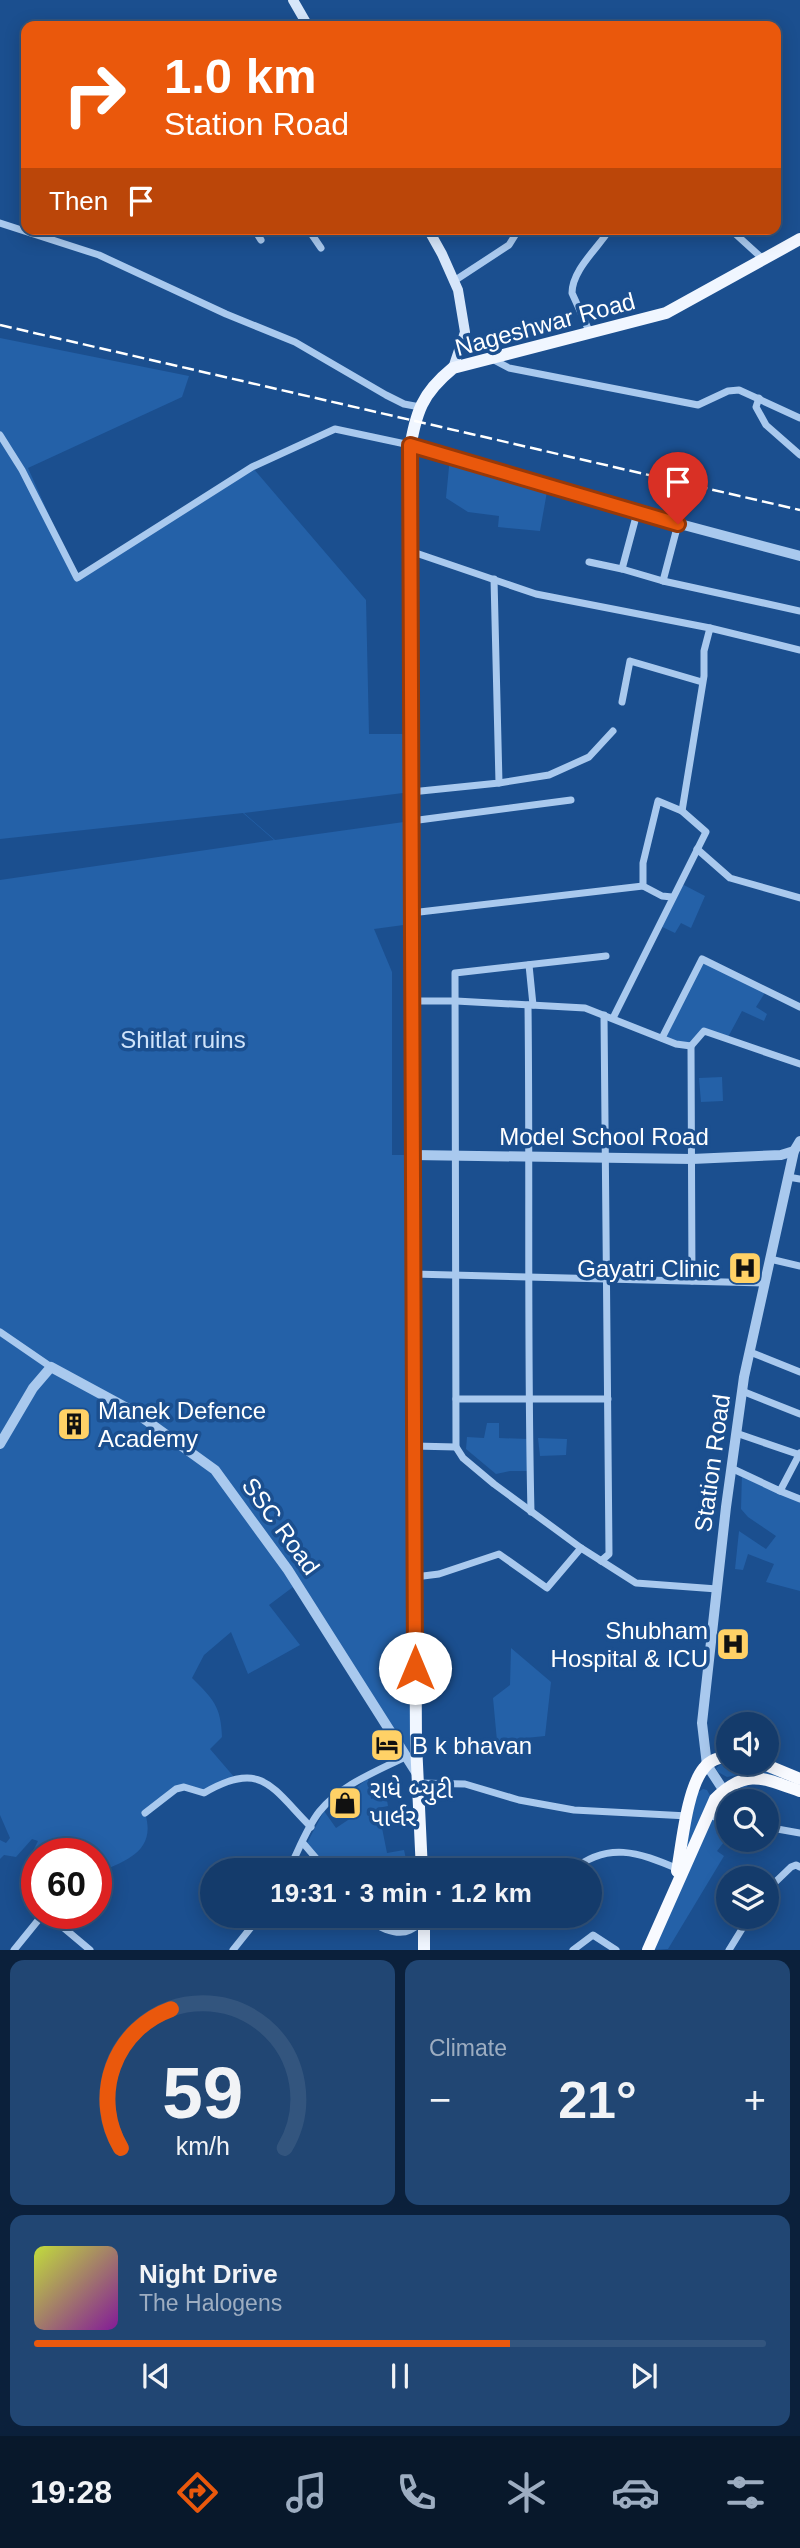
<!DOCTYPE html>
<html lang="en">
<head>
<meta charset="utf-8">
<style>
	:root { --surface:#143b6b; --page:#214673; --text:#f1f3f6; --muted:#9dadc1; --line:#33557e; --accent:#ea580c }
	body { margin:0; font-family:Helvetica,"Noto Sans Gujarati",sans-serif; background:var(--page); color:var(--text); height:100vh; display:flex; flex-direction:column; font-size:26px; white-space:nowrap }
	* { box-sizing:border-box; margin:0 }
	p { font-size:23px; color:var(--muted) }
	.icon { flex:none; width:38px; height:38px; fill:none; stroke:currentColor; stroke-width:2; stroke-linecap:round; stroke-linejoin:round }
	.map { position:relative; height:1950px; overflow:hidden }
	.drawer { display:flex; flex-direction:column; gap:10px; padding:10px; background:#0b203b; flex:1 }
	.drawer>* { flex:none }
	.banner { position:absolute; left:21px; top:21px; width:760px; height:214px; border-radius:14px; box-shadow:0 4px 18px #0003,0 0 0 2px var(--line); background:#ea580c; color:#fff; overflow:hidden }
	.buttons { position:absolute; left:716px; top:1712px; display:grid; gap:14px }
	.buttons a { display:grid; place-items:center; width:63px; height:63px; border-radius:50%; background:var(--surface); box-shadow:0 4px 18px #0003,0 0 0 2px var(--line); font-size:35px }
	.speed { position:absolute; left:21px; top:1838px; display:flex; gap:14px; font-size:35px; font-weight:700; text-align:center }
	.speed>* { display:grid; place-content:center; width:91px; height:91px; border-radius:50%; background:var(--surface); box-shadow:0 4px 18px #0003,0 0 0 2px var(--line); line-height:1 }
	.speed .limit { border:10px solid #d22; background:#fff; color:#111 }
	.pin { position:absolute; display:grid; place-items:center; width:60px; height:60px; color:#fff; margin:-72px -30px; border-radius:50% 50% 50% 0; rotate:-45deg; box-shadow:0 0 7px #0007 }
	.pin .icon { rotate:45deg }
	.me { position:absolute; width:77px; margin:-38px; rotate:0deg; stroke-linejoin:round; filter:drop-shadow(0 0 5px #0008) }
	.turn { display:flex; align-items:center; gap:24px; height:147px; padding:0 28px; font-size:32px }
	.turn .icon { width:91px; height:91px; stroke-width:2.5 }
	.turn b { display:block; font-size:49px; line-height:60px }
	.then { display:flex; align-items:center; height:66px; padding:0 28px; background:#0003; gap:14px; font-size:26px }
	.big { font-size:52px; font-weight:600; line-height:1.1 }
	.drawer .tile { flex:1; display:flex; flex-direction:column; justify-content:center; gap:10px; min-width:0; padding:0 24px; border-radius:14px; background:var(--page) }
	.drawer .dial { align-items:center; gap:0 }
	.dial svg { height:182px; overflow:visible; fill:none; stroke:var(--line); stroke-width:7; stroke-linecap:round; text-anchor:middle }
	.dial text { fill:var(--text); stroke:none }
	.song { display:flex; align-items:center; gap:21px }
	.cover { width:84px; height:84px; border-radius:10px; background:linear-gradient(135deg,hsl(70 70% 55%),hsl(290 70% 35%)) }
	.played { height:7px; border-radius:4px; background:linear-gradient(90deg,var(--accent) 65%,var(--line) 65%) }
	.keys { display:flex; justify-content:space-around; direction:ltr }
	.heat { display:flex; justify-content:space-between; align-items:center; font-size:38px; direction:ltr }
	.drawer .tiles { flex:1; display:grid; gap:10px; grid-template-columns:1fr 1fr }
	.tile:last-child { grid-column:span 2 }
	.trip { position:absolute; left:200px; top:1858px; width:402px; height:70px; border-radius:35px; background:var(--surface); box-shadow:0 4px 18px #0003,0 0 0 2px var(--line); font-weight:600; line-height:70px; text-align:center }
	.dock { display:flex; height:112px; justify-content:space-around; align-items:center; background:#08182b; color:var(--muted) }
	.dock .icon { width:49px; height:49px }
	.dock .on { color:var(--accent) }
	.dock b { font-size:32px; color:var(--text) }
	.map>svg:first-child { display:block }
	.green { fill:#2461a8; fill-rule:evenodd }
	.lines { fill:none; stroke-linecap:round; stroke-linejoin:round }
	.minor { stroke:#a9c9ee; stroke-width:7 }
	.tertiary { stroke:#a9c9ee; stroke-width:10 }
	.secondary { stroke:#d6e6fa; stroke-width:10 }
	.primary { stroke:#f0f6ff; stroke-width:12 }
	.trunk { stroke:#f8faff; stroke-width:12 }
	.rail { stroke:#fff; stroke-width:2.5; stroke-dasharray:12 5; stroke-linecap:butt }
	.route-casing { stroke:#983908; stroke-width:18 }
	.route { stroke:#ea580c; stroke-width:12 }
	.labels { text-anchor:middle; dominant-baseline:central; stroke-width:7; stroke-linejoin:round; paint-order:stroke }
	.street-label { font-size:24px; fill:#fff; stroke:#1b4f8f }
	.park-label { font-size:24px; fill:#cfe3fa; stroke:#1b4f8f }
	.poi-label { font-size:24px; fill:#fff; stroke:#1b4f8f; text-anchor:start }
</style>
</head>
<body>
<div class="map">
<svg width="800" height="1950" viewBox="0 0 800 1950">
	<rect width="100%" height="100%" fill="#1b4f8f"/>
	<g class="green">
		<path d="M 0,338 L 189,376 L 182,397 L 28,468 L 77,578 L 252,467 L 366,600 L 369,734 L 410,734 L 411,792 L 244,813 L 275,840 L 411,821 L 411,924 L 374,929 L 392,972 L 392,1155 L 413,1155 L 416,1772 L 297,1584 L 269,1605 L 300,1645 L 248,1674 L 231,1632 L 204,1655 L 192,1678 C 213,1699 221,1706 222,1737 L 210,1749 L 235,1778 L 204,1793 L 184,1787 L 145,1813 C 157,1851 126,1861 96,1873 L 96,1853 L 37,1853 L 37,1874 L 24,1875 L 26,1865 L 38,1841 L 32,1839 L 16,1857 L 4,1855 L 0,1859 L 0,1840 L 6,1843 L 10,1838 L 0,1815 L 0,880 L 274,840 L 243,813 L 0,839 ZM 66,1374 L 137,1407 L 150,1422 Z"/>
		<path d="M 450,457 L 548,486 L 540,531 L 498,527 L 499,516 L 468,512 L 446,498 Z"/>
		<path d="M 680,883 L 705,896 L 691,928 L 681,923 L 675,933 L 658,925 Z"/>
		<path d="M 702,959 L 766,991 L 756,1007 L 767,1014 L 764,1021 L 742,1011 L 727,1039 L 704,1031 L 691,1046 L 662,1038 Z"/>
		<path d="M 722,1077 L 723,1101 L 701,1102 L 699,1078 Z"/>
		<path d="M 487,1423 L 499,1423 L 499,1438 L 528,1439 L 529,1471 L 510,1471 L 496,1474 L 466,1449 L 467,1437 L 484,1438 Z"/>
		<path d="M 538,1438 L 567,1439 L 566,1455 L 540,1456 Z"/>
		<path d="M 742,1473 L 800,1499 L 800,1591 L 766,1582 L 774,1564 L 748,1554 L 743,1570 L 735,1569 L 739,1531 L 766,1549 L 776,1536 L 748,1517 L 741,1509 Z"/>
		<path d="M 511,1648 L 551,1682 L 545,1736 L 497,1741 L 493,1698 L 510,1685 Z"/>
		<path d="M 728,1759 L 728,1762 L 747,1762 L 800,1781 L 747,1773 L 727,1777 L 718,1772 L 716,1768 Z"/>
		<path d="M 368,1778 L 371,1799 L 386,1795 L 388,1806 L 378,1808 L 387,1853 L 404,1850 L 406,1859 L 414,1858 L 414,1871 L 346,1871 L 351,1866 L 345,1859 L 331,1870 L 306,1845 L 324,1811 L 336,1828 L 360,1812 L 349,1794 Z"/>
		<path d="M 745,1783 L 747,1786 L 744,1792 L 746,1799 L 755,1801 L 728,1801 L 728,1837 L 717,1851 L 724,1856 L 668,1949 L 653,1950 L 718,1804 L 725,1795 Z"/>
		<path d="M 703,1789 L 707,1790 L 711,1797 L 680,1872 L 697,1793 Z"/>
	</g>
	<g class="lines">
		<g class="minor">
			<path d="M 0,223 L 99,255 L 226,314 L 295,342 L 386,395 L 404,404 L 420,407"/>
			<path d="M 254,229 L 261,240"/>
			<path d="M 308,229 L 321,248"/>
			<path d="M 730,229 L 763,259"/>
			<path d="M 454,281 L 509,245 L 519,229"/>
			<path d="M 590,333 L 572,293 C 572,270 598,248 610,229"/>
			<path d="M 492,359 L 509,368 L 698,405 L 728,391 L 739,390 L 800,418"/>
			<path d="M 759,398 L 756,407 L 766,425 L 800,455"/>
			<path d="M 0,435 L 22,470 L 77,578 L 252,467 L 335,429 L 410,445"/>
			<path d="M 637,513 L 622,569 L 663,581 L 678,524"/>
			<path d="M 410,551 L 536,594 L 710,628"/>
			<path d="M 589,562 L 622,569"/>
			<path d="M 663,581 L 800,611"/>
			<path d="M 622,702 L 630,661 L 702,682"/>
			<path d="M 499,783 L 549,775 L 589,757 L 613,731"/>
			<path d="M 411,792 L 499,783 L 494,579"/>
			<path d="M 682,811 L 704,676 L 704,651 L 710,628 L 800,650"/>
			<path d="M 411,821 L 571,800"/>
			<path d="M 697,849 L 730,878 L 800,898"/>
			<path d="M 411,913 L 643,886"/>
			<path d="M 606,956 L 455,973 L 456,1447 L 463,1458 L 494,1484 L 581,1548 L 636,1583 L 717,1589"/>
			<path d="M 529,965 L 533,1005"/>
			<path d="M 412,1001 L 456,1001 L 585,1008 L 676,1044 L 691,1046 L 704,1031 L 800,1064"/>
			<path d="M 528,1005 C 530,1174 527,1343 531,1512"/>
			<path d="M 613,1018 L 706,832 L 682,811 L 658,801 L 643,863 L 643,886 L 662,896 L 672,897"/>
			<path d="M 662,1038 L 702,959 L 800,1007"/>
			<path d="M 691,1046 L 692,1281"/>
			<path d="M 788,1177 L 800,1179"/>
			<path d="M 770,1259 L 800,1266"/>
			<path d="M 413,1274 L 765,1283"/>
			<path d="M 0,1332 L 51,1367"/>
			<path d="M 750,1352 L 800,1372"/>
			<path d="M 742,1391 L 800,1414"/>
			<path d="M 456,1399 L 608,1399"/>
			<path d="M 736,1433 L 800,1455"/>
			<path d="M 414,1446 L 456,1447"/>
			<path d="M 731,1468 L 780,1491 L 800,1453"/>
			<path d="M 780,1491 L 800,1499"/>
			<path d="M 601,1561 L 609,1554 L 604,1015"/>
			<path d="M 415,1577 L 439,1574 L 499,1554 L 547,1588 L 581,1548"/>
			<path d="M 417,1783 L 465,1784 L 519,1800 L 574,1810 L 688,1816"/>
			<path d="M 145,1813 L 176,1789 L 184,1787 L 204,1793 C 262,1759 272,1788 311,1827"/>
			<path d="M 707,1815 L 728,1820"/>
			<path d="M 766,1827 L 800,1833"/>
			<path d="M 303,1843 L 327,1871"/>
			<path d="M 288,1871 C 298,1852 306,1829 319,1812 C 340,1785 377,1771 407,1756"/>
			<path d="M 571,1871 C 608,1841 638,1852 678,1869"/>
			<path d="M 766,1891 L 791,1867 L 796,1865 L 800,1867"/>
			<path d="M 46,1913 L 90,1950"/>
			<path d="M 364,1916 C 375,1926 396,1937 410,1930 C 419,1926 424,1919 434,1916"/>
			<path d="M 14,1950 L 44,1913"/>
			<path d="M 233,1950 L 260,1916"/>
			<path d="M 573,1950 L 593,1935 L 616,1950"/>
			<path d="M 729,1950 L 750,1916"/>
		</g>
		<g class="tertiary">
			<path d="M 410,445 L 631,511 L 800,556"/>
			<path d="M 413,1155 L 692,1159 L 781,1155 L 794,1151"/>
			<path d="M 0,1444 L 33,1388 L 51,1367 L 136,1413 L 215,1470 L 288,1570 L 416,1772"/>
			<path d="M 724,1791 L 707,1765 L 702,1723 L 726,1507 L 744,1377 L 794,1151 L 800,1141"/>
		</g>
		<g class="secondary">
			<path d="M 293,0 L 308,26"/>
			<path d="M 428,229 L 442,254 L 458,290 L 465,332 L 453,368"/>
		</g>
		<g class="primary">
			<path d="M 422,1871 L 416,1743 L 409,452 C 417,412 420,395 453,368 L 666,313 L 800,239"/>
			<path d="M 424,1950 L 424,1916"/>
		</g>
		<g class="trunk">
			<path d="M 759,1762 L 800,1779"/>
			<path d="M 677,1871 C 682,1844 687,1788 704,1768 C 709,1761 719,1757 728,1756"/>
			<path d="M 648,1950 L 715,1799 C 746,1768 763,1778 800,1791"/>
		</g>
		<path class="rail" d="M 0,325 L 800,510"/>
	</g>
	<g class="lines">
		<g class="route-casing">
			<path id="route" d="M 415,1668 L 410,445 L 678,524"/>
		</g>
		<use href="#route" class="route"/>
	</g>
	<defs>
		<g id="hospital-square" transform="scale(1.75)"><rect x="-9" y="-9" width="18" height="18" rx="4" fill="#ffd166" stroke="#1b4f8f"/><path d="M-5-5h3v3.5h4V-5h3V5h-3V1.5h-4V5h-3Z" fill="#111"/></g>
		<g id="building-square" transform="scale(1.75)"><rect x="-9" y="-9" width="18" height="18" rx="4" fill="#ffd166" stroke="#1b4f8f"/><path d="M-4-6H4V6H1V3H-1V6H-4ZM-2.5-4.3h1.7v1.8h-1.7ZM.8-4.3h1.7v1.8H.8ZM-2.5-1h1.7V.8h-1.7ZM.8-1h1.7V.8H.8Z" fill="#111"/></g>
		<g id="hotel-square" transform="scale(1.75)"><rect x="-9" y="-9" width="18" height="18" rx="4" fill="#ffd166" stroke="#1b4f8f"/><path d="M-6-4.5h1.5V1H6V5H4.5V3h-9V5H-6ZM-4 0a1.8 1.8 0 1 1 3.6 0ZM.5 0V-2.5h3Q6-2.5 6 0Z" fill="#111"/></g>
		<g id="shop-square" transform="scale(1.75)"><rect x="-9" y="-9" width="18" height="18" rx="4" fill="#ffd166" stroke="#1b4f8f"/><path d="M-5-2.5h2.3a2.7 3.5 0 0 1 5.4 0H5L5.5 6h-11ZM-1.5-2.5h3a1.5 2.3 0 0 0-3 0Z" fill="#111"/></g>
	</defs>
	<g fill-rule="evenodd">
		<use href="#hospital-square" x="745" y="1268"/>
		<use href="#building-square" x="74" y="1424"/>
		<use href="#hospital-square" x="733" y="1644"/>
		<use href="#hotel-square" x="387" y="1745"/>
		<use href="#shop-square" x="345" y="1803"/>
	</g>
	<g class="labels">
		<g class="street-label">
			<text transform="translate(545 324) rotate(-15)">Nageshwar Road</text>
			<text x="604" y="1136">Model School Road</text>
			<text transform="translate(712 1463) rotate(-82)">Station Road</text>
			<text transform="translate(281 1526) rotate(54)">SSC Road</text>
		</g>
		<g class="park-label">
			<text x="183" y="1039">Shitlat ruins</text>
		</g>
		<g class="poi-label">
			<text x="720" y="1268" text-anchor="end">Gayatri Clinic</text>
			<text x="98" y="1410">Manek Defence<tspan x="98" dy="28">Academy</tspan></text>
			<text x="708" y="1630" text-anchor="end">Shubham<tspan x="708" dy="28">Hospital &amp; ICU</tspan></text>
			<text x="412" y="1745">B k bhavan</text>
			<text x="370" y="1789">રાધે બ્યુટી<tspan x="370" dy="28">પાર્લર</tspan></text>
		</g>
	</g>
</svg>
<div class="buttons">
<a><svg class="icon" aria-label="sound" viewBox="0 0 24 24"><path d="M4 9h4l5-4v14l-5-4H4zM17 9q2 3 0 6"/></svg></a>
<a><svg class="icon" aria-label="search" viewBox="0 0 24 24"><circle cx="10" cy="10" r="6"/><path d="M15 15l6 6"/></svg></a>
<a><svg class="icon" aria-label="layers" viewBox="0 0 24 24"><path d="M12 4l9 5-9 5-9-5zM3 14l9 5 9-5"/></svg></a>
</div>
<div class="speed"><div class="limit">60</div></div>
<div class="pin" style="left:678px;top:524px;background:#d93025"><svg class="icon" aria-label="arrive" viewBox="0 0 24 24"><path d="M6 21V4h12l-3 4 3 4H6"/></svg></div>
<svg class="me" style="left:415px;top:1668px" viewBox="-20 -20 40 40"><circle r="19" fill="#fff"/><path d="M0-13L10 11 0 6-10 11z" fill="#ea580c"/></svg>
<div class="trip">19:31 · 3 min · 1.2 km</div>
<div class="banner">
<div class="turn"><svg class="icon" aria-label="right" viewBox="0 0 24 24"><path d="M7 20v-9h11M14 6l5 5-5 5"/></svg><div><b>1.0 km</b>Station Road</div></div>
<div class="then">Then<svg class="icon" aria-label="arrive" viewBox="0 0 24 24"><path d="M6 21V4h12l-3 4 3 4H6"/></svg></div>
</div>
</div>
<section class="drawer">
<div class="tiles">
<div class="tile dial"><svg viewBox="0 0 100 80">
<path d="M14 69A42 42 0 1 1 86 69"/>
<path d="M14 69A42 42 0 0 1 36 8" stroke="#ea580c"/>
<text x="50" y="56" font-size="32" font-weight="700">59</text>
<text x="50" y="72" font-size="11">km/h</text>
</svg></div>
<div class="tile"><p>Climate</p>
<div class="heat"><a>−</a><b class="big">21°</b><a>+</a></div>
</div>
<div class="tile">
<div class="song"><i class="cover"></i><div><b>Night Drive</b><p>The Halogens</p></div></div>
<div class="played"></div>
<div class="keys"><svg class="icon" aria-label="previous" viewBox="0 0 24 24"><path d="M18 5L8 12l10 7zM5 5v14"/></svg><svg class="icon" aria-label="pause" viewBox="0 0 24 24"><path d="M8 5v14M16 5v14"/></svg><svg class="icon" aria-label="next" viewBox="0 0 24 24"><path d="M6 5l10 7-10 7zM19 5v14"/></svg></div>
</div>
</div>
</section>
<nav class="dock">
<b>19:28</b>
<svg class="icon on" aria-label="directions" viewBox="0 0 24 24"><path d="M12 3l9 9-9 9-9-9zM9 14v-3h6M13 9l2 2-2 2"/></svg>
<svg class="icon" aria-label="music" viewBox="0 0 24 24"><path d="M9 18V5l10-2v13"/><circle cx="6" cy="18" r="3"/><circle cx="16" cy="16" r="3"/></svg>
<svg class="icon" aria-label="phone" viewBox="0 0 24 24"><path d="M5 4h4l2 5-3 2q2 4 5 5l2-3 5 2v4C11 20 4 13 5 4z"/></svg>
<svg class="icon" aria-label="climate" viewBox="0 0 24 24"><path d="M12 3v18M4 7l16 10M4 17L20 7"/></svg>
<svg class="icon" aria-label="car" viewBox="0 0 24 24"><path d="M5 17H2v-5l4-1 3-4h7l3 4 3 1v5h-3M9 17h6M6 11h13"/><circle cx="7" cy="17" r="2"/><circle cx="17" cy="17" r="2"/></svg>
<svg class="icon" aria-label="filters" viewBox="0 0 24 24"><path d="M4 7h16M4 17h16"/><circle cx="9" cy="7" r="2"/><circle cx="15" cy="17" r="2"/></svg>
</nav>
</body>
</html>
